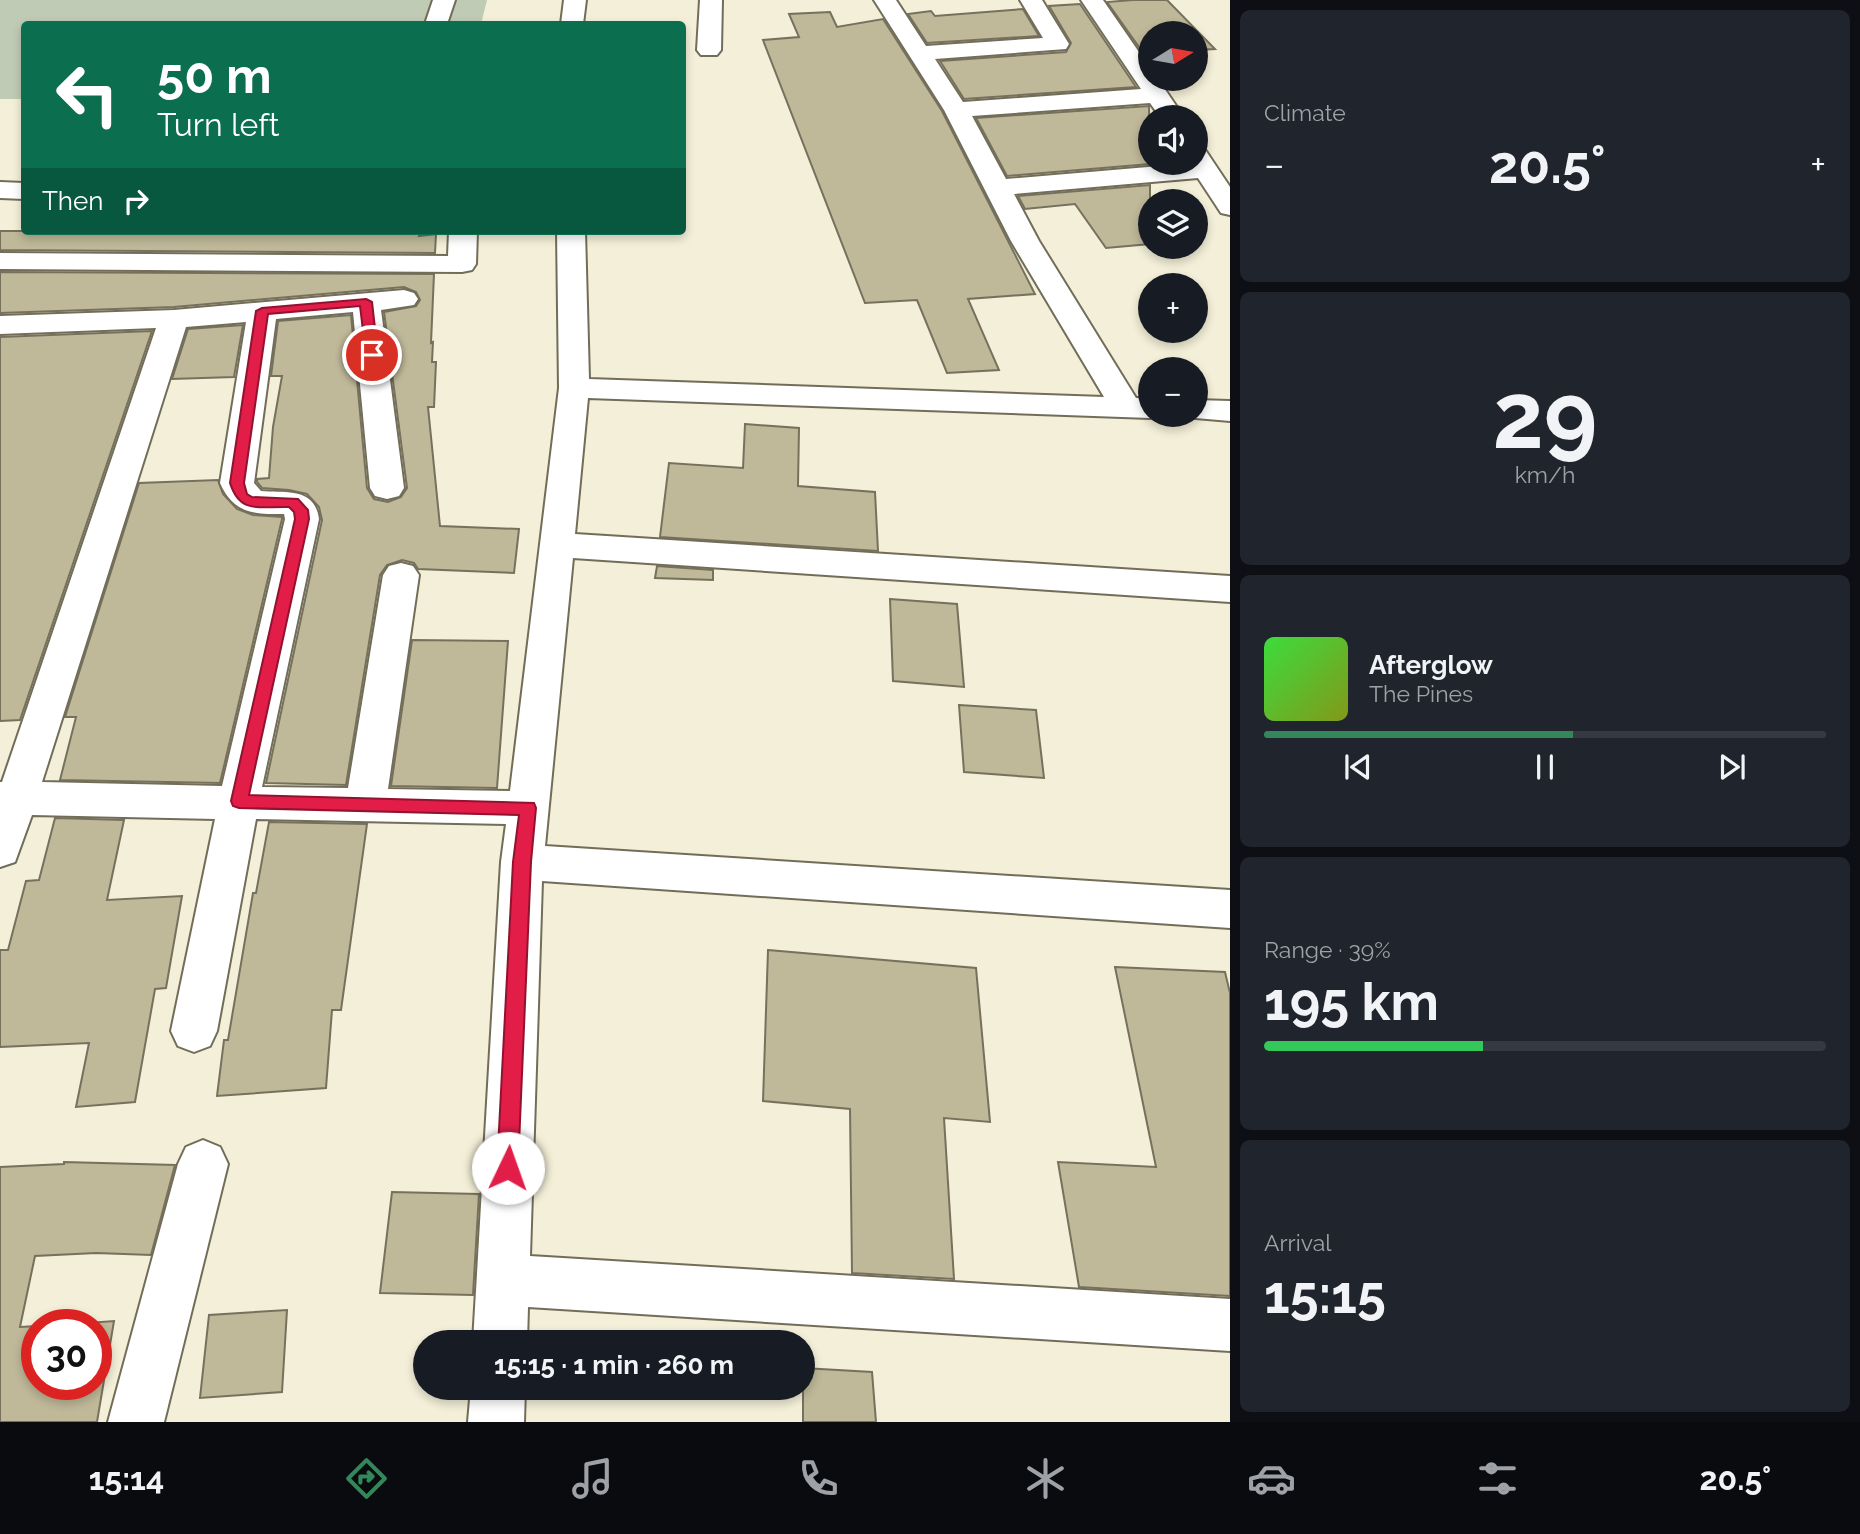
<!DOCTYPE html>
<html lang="en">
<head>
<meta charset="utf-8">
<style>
	:root { --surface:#171b24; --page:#20242c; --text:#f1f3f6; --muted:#9ea1a6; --line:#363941; --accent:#33875a }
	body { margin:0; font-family:Raleway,sans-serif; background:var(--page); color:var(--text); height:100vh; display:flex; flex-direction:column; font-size:26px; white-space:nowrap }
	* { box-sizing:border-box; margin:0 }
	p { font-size:23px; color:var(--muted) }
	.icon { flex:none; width:38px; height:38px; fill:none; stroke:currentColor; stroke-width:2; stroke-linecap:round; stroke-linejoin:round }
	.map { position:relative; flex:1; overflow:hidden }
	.drawer { display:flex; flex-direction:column; gap:10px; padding:10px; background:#0d0f14; width:630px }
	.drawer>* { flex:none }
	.top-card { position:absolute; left:21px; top:21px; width:665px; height:214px; border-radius:7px; box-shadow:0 4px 10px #0003; background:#0b6e4f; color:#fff; overflow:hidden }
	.needle { width:46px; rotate:79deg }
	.buttons { position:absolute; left:1138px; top:21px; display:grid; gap:14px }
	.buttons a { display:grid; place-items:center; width:70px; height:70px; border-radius:50%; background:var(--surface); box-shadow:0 4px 10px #0003; font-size:35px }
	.speed { position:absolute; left:21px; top:1309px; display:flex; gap:14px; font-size:35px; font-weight:700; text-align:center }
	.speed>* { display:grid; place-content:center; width:91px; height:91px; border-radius:50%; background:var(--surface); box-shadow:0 4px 10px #0003; line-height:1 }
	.speed .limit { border:10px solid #d22; background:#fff; color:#111 }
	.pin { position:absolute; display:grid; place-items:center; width:60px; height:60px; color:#fff; margin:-30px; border:4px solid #fff; border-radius:50%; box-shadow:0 2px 7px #0007 }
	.me { position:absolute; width:77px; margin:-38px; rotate:3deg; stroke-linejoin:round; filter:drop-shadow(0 0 5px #0008) }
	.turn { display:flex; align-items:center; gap:24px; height:147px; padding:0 21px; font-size:32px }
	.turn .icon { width:91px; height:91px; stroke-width:2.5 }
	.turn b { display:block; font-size:49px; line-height:60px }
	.then { display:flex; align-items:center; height:66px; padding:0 21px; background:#0003; gap:14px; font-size:26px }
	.big { font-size:52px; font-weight:700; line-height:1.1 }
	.drawer .card { flex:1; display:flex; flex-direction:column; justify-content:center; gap:10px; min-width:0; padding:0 24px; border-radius:10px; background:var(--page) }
	.drawer .dial { align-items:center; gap:0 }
	.dial b { font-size:91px; line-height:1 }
	.song { display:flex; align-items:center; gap:21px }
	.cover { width:84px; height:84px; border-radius:10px; background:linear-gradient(135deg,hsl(120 70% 55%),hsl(70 70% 35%)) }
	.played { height:7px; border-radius:4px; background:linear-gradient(90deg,var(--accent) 55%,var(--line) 55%) }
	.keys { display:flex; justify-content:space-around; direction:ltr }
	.heat { display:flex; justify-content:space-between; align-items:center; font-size:38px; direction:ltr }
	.charge { height:10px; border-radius:5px; background:linear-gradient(90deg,#34c759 39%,var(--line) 0) }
	.trip { position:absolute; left:413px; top:1330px; width:402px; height:70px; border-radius:35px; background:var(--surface); box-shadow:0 4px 10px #0003; font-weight:700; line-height:70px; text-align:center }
	.menu { display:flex; height:112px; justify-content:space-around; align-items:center; background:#090b0e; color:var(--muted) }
	.menu .icon { width:49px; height:49px }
	.menu .selected { color:var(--accent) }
	.menu b { font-size:32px; color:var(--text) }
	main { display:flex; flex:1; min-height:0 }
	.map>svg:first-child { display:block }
	.green { fill:#bfcbb5 }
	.building { fill:#bfb899; stroke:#75715d; stroke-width:2 }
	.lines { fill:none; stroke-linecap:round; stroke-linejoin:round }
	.street-casing { stroke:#716d59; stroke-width:4 }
	.street { fill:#fff; fill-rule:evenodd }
	.route { fill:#e11d48; stroke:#92132f; stroke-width:2 }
</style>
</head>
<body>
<main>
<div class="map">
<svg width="1230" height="1422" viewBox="0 0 1230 1422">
	<rect width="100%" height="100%" fill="#f3efd8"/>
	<path class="green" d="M 0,0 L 487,0 L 481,24 L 24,24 L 24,99 L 0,99 Z"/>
	<g class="building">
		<path d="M 1133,0 L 1167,0 L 1215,49 L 1195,50 L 1195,33 L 1150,33 L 1150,54 L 1144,54 L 1107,2 Z"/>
		<path d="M 1080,4 L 1136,87 L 964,99 L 940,61 L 1066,52 L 1071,43 L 1049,6 Z"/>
		<path d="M 1023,9 L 1039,36 L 927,43 L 908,14 L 931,11 L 935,16 Z"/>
		<path d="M 830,12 L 837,27 L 883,19 L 942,111 L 1035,294 L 968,299 L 999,370 L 947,373 L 917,300 L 865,303 L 763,40 L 799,37 L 789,14 Z"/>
		<path d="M 1149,106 L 1150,164 L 1007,176 L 976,118 Z"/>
		<path d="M 1150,185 L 1150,244 L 1106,248 L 1075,204 L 1025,209 L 1018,196 Z"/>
		<path d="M 0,231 L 420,231 L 419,236 L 436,234 L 435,253 L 0,250 Z"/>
		<path d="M 0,272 L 434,274 L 431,343 L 433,342 L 432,362 L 436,362 L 434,407 L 428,407 L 440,526 L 519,529 L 514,573 L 418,569 L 414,563 L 402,560 L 387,565 L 380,575 L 346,785 L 266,783 L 322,520 L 319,507 L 307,494 L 289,490 L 262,488 L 257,482 L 257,479 L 269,478 L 273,427 L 282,376 L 271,376 L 278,321 L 351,315 L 367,488 L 374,499 L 388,502 L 401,497 L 407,488 L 384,312 L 416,306 L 420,300 L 416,292 L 404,287 L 174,307 L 0,313 Z"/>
		<path d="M 243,325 L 234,377 L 172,379 L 188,329 Z"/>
		<path d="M 152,331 L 20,720 L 0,721 L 0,337 Z"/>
		<path d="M 745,424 L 799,428 L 798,486 L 875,492 L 878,551 L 660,537 L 669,463 L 743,468 Z"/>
		<path d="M 218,480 L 223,494 L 237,509 L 253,515 L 282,517 L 282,519 L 220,783 L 60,780 L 76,717 L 65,717 L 139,483 Z"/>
		<path d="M 657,566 L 713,570 L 713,580 L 655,578 Z"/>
		<path d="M 890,599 L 957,604 L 964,687 L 893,681 Z"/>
		<path d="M 412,640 L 508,641 L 497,788 L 391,786 Z"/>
		<path d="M 959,705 L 1036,710 L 1044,778 L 964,772 Z"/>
		<path d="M 55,818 L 124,820 L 107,900 L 182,896 L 166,988 L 155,989 L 135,1102 L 76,1107 L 89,1043 L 0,1047 L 0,950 L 8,950 L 26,881 L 39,880 Z"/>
		<path d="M 269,822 L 367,824 L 341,1010 L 332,1010 L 326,1088 L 217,1096 L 224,1040 L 228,1040 L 253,893 L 256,893 Z"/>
		<path d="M 768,950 L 976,968 L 990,1122 L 944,1118 L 954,1279 L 852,1273 L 850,1109 L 763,1101 Z"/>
		<path d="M 1115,967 L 1225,972 L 1230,993 L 1230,1296 L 1079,1287 L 1058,1162 L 1156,1167 Z"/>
		<path d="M 64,1162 L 175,1165 L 151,1255 L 96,1253 L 35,1256 L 20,1327 L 37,1326 L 37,1384 L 96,1384 L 96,1325 L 59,1325 L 114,1321 L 97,1422 L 0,1422 L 0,1167 L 64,1164 Z"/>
		<path d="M 392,1192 L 479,1194 L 473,1295 L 380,1293 Z"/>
		<path d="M 287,1310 L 282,1392 L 200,1398 L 209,1315 Z"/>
		<path d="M 803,1368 L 872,1372 L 876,1422 L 803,1422 Z"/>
	</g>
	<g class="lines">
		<g class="street-casing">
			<g id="street">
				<path d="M 433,0 L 455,0 L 447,24 L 425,24 Z"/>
				<path d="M 564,0 L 586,0 L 583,24 L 561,24 Z"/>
				<path d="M 700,0 L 722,0 L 721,50 L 717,55 L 701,55 L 697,50 Z"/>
				<path d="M 874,0 L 896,0 L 926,46 L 1043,38 L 1020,0 L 1042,0 L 1069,44 L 1066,49 L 935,59 L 963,102 L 1141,89 L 1081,0 L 1103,0 L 1150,68 L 1150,79 L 1158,79 L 1181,113 L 1178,117 L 1160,117 L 1150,103 L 972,116 L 1006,179 L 1195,163 L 1195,145 L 1204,148 L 1230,187 L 1230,215 L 1221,213 L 1198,178 L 1014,194 L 1039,241 L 1136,398 L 1150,398 L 1150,415 L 1161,415 L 1150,418 L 588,398 L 575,534 L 1230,576 L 1230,602 L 573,558 L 545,846 L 1230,890 L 1230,928 L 542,881 L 530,1256 L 1230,1299 L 1230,1351 L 528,1307 L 527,1342 L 473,1342 L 501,862 L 506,824 L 256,819 L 217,1031 L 210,1046 L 194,1052 L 178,1046 L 171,1031 L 215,819 L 32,815 L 15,862 L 0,867 L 0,782 L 2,782 L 156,328 L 0,334 L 0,316 L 174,310 L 404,290 L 414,293 L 418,299 L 414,305 L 381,310 L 404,488 L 399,496 L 387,499 L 375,496 L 370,488 L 353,312 L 276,319 L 254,483 L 261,491 C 285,493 315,487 319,519 L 262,787 L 348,788 L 383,575 L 389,566 L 401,563 L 413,566 L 419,575 L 388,789 L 510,791 L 559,388 L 557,231 L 585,231 L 589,379 L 1104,397 L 1011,241 L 944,110 ZM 246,322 L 220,483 C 234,514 253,514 284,514 L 285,519 L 222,786 L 42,782 L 186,327 Z"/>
				<path d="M 0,182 L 24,183 L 24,199 L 0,198 Z"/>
				<path d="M 449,231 L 477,231 L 476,264 L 472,270 L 462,272 L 0,269 L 0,253 L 448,256 Z"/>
				<path d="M 1195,400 L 1230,401 L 1230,421 L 1184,417 L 1182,415 L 1195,415 Z"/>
				<path d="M 203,1140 L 220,1147 L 228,1164 L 164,1422 L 108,1422 L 178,1164 L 186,1147 Z"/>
				<path d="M 471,1388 L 525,1388 L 524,1422 L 468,1422 Z"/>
			</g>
		</g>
		<use href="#street" class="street"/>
	</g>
	<path class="route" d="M 366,299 L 372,302 L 378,355 L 372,359 L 366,355 L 360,306 L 268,314 L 244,483 L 247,494 L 252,497 L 298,499 L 308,510 L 309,519 L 249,795 L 534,803 L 536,808 L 531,862 L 518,1168 L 515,1175 L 508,1178 L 500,1175 L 497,1168 L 513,862 L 519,815 L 239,808 L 233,806 L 231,801 L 295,519 L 294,512 L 289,507 C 260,506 240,515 230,483 L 256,311 L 262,308 Z"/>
</svg>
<div class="buttons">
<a><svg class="needle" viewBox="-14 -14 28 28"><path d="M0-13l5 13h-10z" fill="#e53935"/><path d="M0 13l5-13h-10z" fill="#9ea1a6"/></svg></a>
<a><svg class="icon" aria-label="sound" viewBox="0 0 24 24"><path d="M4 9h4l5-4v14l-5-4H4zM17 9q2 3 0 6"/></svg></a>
<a><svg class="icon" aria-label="layers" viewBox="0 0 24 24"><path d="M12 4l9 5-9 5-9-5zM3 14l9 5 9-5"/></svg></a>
<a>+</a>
<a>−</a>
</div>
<div class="speed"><div class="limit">30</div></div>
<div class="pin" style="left:372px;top:355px;background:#d93025"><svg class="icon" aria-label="arrive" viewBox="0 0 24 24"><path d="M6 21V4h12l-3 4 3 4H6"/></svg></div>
<svg class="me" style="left:508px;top:1168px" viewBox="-20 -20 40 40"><circle r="19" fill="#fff"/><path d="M0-13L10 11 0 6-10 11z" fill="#e11d48"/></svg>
<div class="trip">15:15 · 1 min · 260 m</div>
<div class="top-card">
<div class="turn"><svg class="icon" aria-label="left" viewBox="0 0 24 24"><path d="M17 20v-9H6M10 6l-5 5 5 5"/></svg><div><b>50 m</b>Turn left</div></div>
<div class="then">Then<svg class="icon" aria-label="right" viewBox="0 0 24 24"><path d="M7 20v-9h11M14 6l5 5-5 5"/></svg></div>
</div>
</div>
<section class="drawer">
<div class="card"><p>Climate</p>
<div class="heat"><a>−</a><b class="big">20.5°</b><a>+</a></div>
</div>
<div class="card dial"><b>29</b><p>km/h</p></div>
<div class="card">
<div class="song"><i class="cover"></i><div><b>Afterglow</b><p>The Pines</p></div></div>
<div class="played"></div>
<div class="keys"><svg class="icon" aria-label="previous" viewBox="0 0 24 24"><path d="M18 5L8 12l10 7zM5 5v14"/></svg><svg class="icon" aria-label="pause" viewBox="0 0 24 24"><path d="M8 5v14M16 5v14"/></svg><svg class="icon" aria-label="next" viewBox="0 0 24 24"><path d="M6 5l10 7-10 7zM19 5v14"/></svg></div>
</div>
<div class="card"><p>Range · 39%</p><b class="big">195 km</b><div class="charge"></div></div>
<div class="card"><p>Arrival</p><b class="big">15:15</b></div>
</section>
</main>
<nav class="menu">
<b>15:14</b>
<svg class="icon selected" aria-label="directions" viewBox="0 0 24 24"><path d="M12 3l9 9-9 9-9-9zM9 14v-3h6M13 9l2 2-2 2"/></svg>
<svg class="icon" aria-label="music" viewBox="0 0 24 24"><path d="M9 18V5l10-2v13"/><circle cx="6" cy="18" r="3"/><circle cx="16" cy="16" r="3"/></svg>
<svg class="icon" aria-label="phone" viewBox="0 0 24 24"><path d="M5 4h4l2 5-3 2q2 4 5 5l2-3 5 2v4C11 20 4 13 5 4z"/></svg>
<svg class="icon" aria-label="climate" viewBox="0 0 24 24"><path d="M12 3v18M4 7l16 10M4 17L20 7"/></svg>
<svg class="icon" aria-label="car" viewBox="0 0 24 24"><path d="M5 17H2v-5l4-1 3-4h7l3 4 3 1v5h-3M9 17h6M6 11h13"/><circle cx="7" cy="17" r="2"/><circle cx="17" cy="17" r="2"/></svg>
<svg class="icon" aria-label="filters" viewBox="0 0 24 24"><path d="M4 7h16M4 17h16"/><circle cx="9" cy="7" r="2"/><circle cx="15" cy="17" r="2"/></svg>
<b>20.5°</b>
</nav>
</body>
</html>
